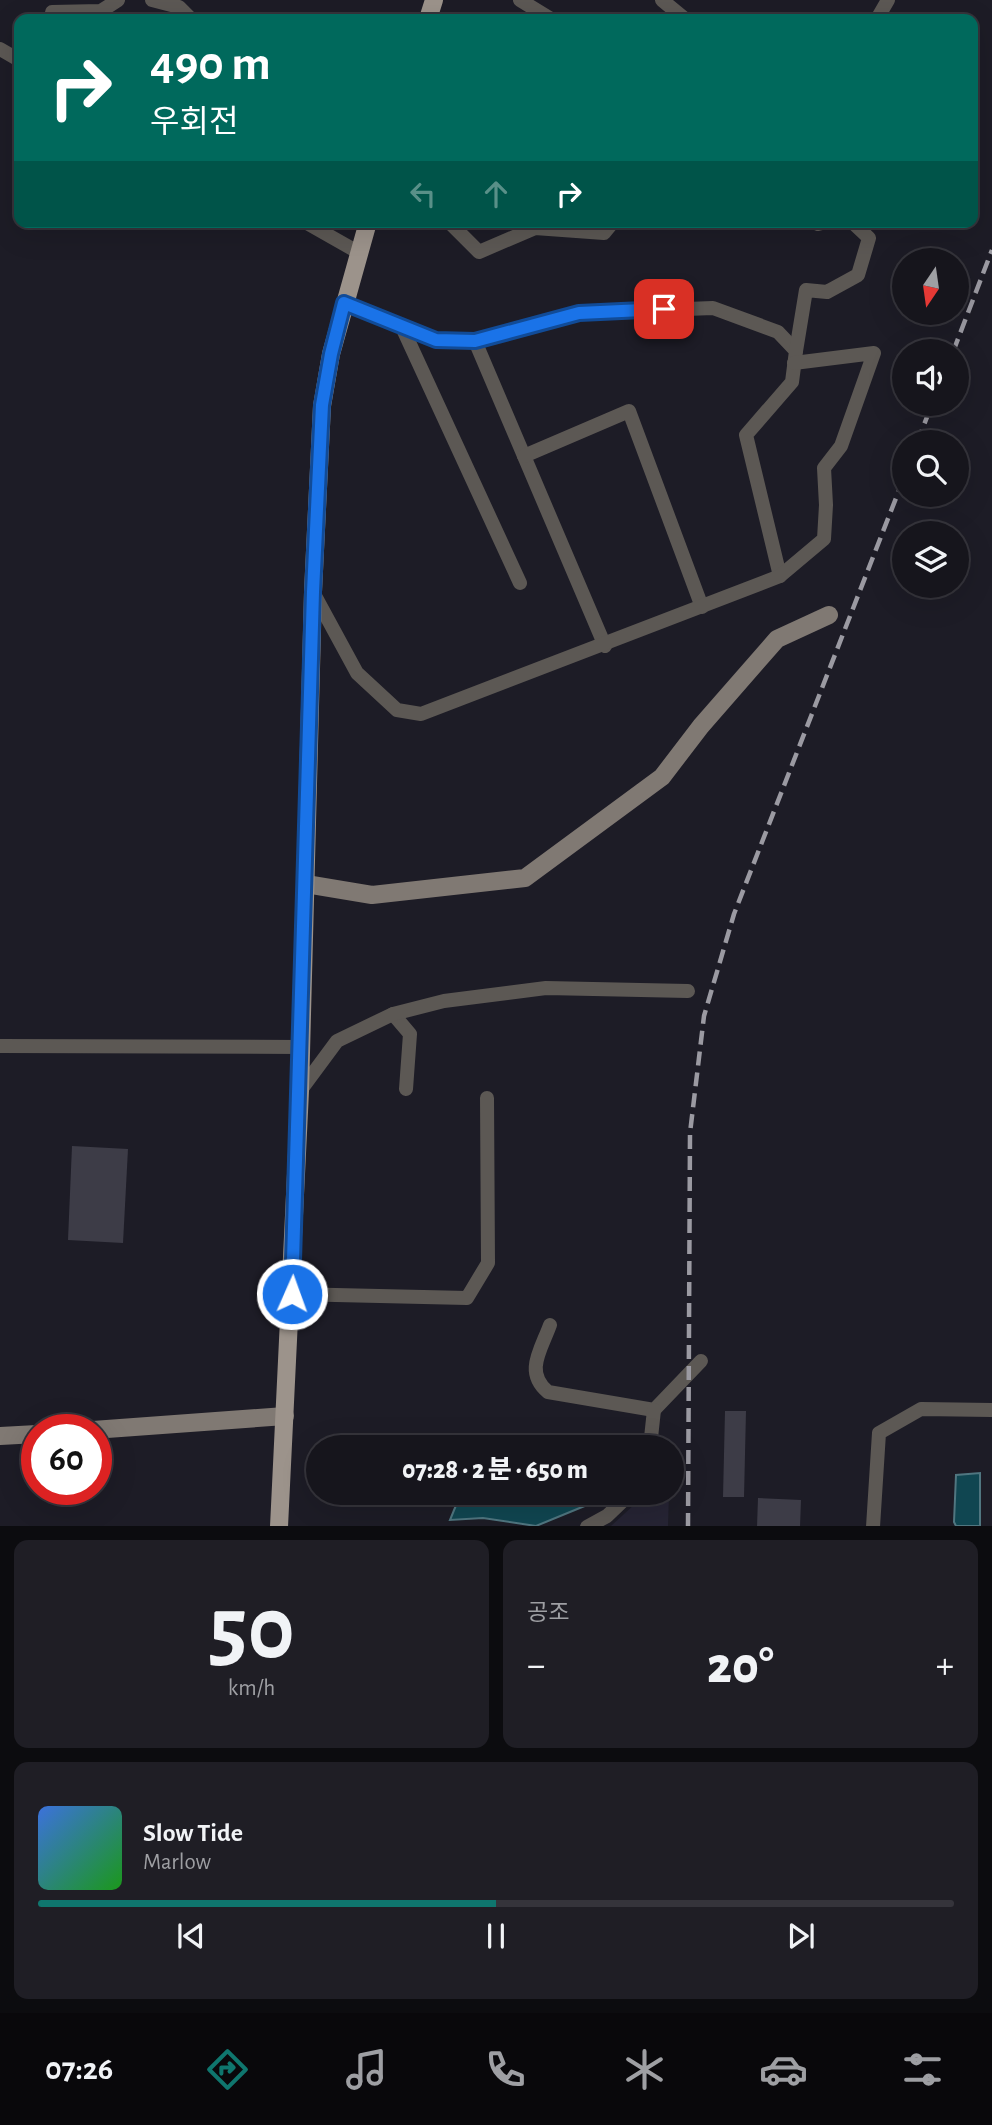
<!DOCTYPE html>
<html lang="ko">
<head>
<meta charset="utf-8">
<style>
	:root { --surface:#16151c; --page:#1f1e25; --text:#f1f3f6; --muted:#9e9fa3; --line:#35343b; --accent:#0f766e }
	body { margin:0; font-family:"Alegreya Sans","Noto Sans KR",sans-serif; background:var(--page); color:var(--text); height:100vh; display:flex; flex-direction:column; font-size:26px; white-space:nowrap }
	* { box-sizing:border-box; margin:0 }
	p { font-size:23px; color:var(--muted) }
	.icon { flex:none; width:38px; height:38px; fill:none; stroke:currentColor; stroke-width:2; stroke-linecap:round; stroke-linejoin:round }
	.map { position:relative; height:1526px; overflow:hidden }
	.panel { display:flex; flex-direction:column; gap:14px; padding:14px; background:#0c0c0f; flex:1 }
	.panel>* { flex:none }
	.top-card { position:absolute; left:14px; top:14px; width:964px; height:214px; border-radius:14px; box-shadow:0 7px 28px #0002,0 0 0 2px var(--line); background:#00695c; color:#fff; overflow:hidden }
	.needle { width:46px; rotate:193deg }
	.fabs { position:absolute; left:892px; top:248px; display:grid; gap:14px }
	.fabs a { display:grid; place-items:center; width:77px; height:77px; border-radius:50%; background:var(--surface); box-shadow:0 7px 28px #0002,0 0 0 2px var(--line); font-size:35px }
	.speed { position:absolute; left:21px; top:1414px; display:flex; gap:14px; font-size:35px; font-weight:700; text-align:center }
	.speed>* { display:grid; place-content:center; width:91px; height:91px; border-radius:50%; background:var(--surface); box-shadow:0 7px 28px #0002,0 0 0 2px var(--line); line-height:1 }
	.speed .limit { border:10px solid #d22; background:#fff; color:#111 }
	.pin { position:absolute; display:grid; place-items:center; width:60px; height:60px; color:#fff; margin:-30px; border-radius:14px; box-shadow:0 4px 10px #0006 }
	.me { position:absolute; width:77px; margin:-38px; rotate:2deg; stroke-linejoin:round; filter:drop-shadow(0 0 5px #0008) }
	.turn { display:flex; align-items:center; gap:24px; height:147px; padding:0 21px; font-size:32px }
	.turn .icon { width:91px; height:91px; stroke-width:2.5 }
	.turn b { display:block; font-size:49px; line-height:60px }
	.lanes { display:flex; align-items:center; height:66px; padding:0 21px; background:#0003; justify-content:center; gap:35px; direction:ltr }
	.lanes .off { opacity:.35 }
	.big { font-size:52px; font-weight:800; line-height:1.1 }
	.panel .tile { flex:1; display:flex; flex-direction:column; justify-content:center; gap:10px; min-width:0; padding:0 24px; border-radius:14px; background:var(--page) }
	.panel .dial { align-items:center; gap:0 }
	.dial b { font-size:91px; line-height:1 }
	.song { display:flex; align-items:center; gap:21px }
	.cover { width:84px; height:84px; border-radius:10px; background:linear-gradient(135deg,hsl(220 70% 55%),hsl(120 70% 35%)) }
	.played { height:7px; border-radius:4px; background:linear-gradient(90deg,var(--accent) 50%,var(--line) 50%) }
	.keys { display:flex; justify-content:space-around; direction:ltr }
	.heat { display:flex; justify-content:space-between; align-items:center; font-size:38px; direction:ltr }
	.panel .tiles { flex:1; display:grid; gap:14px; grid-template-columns:1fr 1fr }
	.tile:last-child { grid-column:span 2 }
	.trip { position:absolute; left:306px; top:1435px; width:378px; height:70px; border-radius:35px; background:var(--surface); box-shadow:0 7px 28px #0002,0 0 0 2px var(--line); font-weight:800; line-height:70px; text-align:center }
	.dock { display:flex; height:112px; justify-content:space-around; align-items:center; background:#09080b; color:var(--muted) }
	.dock .icon { width:49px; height:49px }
	.dock .on { color:var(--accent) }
	.dock b { font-size:32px; color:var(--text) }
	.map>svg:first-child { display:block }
	.built { fill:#262434 }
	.water { fill:#104651; stroke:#507680; stroke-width:2 }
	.building { fill:#3d3c47 }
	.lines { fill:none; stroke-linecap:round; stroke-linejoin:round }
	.street { stroke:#5c5854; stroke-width:14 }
	.secondary { stroke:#807973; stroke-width:18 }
	.primary { stroke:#9c938b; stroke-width:18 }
	.rail { stroke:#9b9aa2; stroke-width:4.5; stroke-dasharray:14 7; stroke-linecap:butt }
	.route-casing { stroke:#114b97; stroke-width:18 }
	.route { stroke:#1a73e8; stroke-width:12 }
</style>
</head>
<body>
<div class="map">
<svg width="992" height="1527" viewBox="0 0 992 1527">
	<rect width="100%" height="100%" fill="#1d1c26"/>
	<path class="built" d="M 647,1493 L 669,1493 L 668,1526 L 611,1526 Z"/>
	<g class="water">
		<path d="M 557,1438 L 595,1441 L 598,1447 L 514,1447 Z"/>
		<path d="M 980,1473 L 980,1526 L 956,1526 L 954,1522 L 956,1475 Z"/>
		<path d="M 461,1493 L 606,1493 L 587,1505 L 536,1526 L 483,1518 L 450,1520 Z"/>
	</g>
	<g class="building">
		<path d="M 72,1146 L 128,1149 L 123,1243 L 68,1240 Z"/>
		<path d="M 725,1411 L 746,1411 L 744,1497 L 723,1497 Z"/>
		<path d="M 758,1498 L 801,1500 L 800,1527 L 757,1527 Z"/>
	</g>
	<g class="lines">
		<g class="street">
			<path d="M 152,0 L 179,7 L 191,19"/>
			<path d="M 520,0 L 551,19"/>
			<path d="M 662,0 L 685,19"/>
			<path d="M 52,12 L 101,11 L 118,0"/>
			<path d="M 877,19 L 888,0"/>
			<path d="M 0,49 L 19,60"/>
			<path d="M 305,222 L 358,252"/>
			<path d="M 449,222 L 479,252 L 535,228 L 604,233 L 613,222"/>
			<path d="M 813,222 L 818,224 L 826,222"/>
			<path d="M 344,303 L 436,340 L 475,341 L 579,313 L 713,308 L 778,332 L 796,351 L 792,382 L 746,435 L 780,576"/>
			<path d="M 402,327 L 520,583"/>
			<path d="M 475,341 L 605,646"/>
			<path d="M 796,351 L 806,290 L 827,292 L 858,275 L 869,238 L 852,222"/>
			<path d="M 524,456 L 629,411 L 702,607"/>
			<path d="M 313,592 L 357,673 L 397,710 L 421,714 L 780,576 L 824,539 L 826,505 L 824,468 L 841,446 L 874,353 L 794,363"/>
			<path d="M 393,1014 L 410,1034 L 406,1089"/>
			<path d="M 0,1046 L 301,1047"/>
			<path d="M 300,1091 L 337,1041 L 393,1014 L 444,1001 L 546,988 L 688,991"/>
			<path d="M 292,1294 L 467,1298 L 488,1263 L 487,1098"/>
			<path d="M 550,1325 C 541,1350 524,1372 548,1392 L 654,1410 L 701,1361"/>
			<path d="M 650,1447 L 654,1410"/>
			<path d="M 587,1527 L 607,1516 L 631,1493"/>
			<path d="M 873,1527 L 879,1433 L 921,1409 L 992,1410"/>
		</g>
		<g class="secondary">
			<path d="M 306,884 L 372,895 L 525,878 L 662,777 L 701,726 L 777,639 L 829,615"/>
			<path d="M 93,1430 L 285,1416"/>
			<path d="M 0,1436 L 37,1434"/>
		</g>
		<g class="primary">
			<path d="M 428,19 L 434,0"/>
			<path d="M 279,1527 L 300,1091 L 313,592 L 322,406 L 331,354 L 368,222"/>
		</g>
		<g class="rail">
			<path d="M 953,352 L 992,250"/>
			<path d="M 917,443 L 932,404"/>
			<path d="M 688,1527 L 690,1133 L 704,1016 L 734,914 L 905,475"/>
		</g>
	</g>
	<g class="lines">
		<g class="route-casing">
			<path id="route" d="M 292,1294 L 313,592 L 322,405 L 331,354 L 344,303 L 436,340 L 475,341 L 579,313 L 664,309"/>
		</g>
		<use href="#route" class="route"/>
	</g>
</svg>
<div class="fabs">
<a><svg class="needle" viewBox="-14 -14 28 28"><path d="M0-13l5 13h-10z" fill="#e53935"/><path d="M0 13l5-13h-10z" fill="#9e9fa3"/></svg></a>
<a><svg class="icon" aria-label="sound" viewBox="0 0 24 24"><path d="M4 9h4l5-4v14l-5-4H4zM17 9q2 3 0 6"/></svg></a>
<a><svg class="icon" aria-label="search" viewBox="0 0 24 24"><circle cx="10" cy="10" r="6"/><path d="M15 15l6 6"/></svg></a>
<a><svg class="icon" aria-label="layers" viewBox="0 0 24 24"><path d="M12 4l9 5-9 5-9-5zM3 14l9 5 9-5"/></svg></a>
</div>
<div class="speed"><div class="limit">60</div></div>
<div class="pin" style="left:664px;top:309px;background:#d93025"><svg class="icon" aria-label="arrive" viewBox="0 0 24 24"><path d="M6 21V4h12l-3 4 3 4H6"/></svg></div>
<svg class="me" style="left:292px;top:1294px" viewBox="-20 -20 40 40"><circle r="17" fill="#1a73e8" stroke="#fff" stroke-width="3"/><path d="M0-11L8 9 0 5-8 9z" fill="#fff"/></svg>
<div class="trip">07:28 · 2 분 · 650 m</div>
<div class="top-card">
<div class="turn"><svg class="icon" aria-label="right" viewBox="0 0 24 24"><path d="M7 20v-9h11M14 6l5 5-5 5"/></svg><div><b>490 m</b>우회전</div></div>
<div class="lanes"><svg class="icon off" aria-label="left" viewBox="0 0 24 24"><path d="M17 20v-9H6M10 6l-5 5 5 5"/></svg><svg class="icon off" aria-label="ahead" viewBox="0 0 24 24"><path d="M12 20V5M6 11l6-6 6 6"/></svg><svg class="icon" aria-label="right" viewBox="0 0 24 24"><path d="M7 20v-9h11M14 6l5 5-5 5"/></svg></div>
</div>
</div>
<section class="panel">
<div class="tiles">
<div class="tile dial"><b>50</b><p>km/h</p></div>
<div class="tile"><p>공조</p>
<div class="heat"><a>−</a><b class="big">20°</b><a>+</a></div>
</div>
<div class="tile">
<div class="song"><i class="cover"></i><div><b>Slow Tide</b><p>Marlow</p></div></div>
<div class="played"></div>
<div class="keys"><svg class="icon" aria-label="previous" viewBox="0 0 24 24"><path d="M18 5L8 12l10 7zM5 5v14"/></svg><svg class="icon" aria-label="pause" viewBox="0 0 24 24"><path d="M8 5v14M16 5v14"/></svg><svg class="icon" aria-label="next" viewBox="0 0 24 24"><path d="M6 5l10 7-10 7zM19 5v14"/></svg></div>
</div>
</div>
</section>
<nav class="dock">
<b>07:26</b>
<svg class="icon on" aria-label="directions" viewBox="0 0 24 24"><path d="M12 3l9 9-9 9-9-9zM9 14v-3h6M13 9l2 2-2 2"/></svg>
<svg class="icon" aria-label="music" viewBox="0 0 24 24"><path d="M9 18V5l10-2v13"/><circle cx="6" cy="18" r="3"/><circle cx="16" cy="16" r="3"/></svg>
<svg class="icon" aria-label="phone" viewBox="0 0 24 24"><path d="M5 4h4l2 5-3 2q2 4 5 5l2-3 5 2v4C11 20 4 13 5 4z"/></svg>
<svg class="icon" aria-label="climate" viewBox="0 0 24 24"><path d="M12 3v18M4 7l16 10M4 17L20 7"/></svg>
<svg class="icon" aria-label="car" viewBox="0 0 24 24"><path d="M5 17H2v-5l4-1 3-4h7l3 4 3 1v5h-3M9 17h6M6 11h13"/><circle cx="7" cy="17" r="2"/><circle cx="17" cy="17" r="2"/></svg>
<svg class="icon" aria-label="filters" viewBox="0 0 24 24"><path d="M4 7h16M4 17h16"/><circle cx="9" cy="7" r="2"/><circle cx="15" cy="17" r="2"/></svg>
</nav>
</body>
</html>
